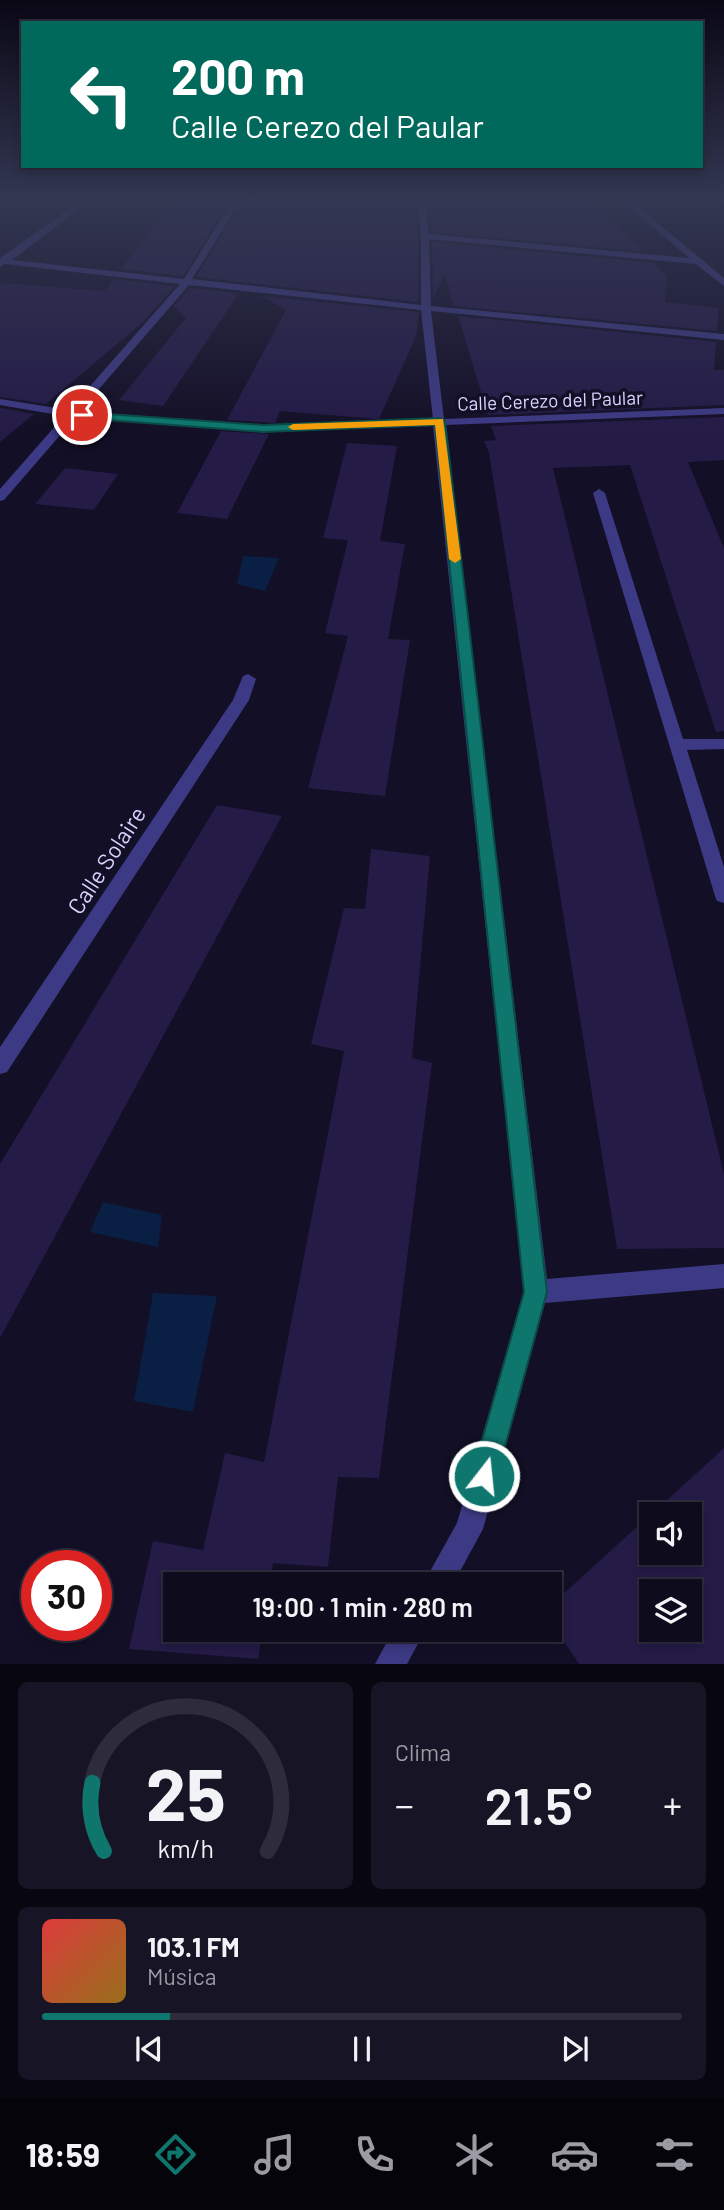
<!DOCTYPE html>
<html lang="es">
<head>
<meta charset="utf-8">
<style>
	:root { --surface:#0e0b1c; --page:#171425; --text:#f1f3f6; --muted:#9b9ba3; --line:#2e2b3b; --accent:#0f766e }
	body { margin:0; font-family:Barlow,sans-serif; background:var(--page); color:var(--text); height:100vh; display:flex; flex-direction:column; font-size:26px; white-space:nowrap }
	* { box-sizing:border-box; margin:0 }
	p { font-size:23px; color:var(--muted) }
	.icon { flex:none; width:38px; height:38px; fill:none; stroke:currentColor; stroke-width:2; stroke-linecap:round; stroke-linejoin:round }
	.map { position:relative; height:1664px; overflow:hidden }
	.drawer { display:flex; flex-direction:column; gap:18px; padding:18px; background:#08060f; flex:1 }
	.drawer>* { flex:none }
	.banner { position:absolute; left:21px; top:21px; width:682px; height:147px; border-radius:0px; box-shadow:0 4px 10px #0003,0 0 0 2px var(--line); background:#00695c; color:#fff; overflow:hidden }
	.buttons { position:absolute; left:639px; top:1502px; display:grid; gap:14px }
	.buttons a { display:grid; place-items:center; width:63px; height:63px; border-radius:0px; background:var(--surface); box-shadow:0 4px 10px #0003,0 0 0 2px var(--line); font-size:35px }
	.speed { position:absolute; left:21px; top:1550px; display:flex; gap:14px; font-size:35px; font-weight:700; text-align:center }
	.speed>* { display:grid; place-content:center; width:91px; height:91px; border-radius:50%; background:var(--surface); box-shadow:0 4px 10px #0003,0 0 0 2px var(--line); line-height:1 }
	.speed .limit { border:10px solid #d22; background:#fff; color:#111 }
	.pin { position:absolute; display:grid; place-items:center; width:60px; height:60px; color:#fff; margin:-30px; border:4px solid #fff; border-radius:50%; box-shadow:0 2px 7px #0007 }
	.me { position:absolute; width:77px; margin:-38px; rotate:16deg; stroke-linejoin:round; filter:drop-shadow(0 0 5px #0008) }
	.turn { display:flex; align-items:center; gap:24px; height:147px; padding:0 35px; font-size:32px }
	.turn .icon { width:91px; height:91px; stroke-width:2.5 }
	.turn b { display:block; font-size:49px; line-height:60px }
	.big { font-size:52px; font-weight:600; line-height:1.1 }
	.drawer .widget { flex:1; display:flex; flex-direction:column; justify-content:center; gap:10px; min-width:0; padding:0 24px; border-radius:10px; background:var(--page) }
	.drawer .dial { align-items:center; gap:0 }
	.dial svg { height:182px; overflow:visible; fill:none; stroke:var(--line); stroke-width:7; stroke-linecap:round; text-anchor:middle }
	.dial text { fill:var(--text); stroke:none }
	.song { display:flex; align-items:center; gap:21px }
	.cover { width:84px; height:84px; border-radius:10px; background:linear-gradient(135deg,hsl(0 70% 55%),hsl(40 70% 35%)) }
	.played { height:7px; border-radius:4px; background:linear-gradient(90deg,var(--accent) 20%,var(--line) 20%) }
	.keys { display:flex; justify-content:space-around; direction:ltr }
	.heat { display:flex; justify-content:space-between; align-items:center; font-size:38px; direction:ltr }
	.drawer .tiles { flex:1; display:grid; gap:18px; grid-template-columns:1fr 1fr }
	.widget:last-child { grid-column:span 2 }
	.trip { position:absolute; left:163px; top:1572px; width:399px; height:70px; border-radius:0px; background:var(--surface); box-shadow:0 4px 10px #0003,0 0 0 2px var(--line); font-weight:600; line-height:70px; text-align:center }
	.tab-bar { display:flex; height:112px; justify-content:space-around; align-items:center; background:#06040b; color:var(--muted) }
	.tab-bar .icon { width:49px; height:49px }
	.tab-bar .current { color:var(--accent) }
	.tab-bar b { font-size:32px; color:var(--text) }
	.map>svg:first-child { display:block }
	.water { fill:#0a1f44 }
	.building { fill:#241b47; fill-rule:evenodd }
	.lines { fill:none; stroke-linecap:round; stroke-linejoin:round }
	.street { fill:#3d3a85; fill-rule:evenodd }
	.route { fill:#0f766e; stroke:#0a4d48; stroke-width:2 }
	.slow { fill:#f59e0b }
	.labels { text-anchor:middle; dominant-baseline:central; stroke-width:7; stroke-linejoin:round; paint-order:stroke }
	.far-street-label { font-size:19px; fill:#d9d4ff; stroke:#130f26 }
	.street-label { font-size:23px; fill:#d9d4ff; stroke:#130f26 }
</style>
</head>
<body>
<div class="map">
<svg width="724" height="1664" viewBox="0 0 724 1664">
	<rect width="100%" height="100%" fill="#130f26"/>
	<g class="water">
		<path d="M 243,556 L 279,558 L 265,591 L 237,584 Z"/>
		<path d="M 103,1202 L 162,1215 L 158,1247 L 90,1232 Z"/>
		<path d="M 153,1293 L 217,1296 L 193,1412 L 134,1401 Z"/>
	</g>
	<g class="building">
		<path d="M 173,200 L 230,200 L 183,276 L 121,269 Z"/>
		<path d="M 244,200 L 415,200 L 418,236 L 418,302 L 196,277 Z"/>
		<path d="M 428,200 L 591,200 L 642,251 L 431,232 Z"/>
		<path d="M 432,242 L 654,263 L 667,276 L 665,302 L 719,308 L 717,331 L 454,306 L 445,274 L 433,298 Z"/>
		<path d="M 114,279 L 175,286 L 143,322 L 46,404 L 0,397 L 0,283 L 105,291 Z"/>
		<path d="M 190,288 L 239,293 L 163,406 L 119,400 L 186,318 L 174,306 Z"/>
		<path d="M 262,296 L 419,312 L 416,336 L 379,419 L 280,411 L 275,423 L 227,420 L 286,310 Z"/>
		<path d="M 458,316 L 716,342 L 714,370 L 724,370 L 724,405 L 488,415 Z"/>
		<path d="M 0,408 L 34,414 L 0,442 Z"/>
		<path d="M 724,417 L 724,460 L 688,462 L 724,548 L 724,731 L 716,732 L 630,465 L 553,468 L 724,1174 L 724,1248 L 617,1249 L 489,453 L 484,441 L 496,440 L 491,426 Z"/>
		<path d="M 221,431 L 269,434 L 227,519 L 177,513 Z"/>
		<path d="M 347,443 L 397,446 L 380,541 L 405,544 L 388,639 L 410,640 L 385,796 L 308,788 L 348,636 L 325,633 L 348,540 L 323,538 Z"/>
		<path d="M 65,468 L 118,474 L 94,510 L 35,504 Z"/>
		<path d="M 217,805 L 282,816 L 0,1338 L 0,1164 Z"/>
		<path d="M 371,849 L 430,856 L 412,1058 L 432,1063 L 379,1478 L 338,1477 L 328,1567 L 273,1563 L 270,1584 L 175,1584 L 175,1629 L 263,1629 L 258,1659 L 129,1649 L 153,1541 L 203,1550 L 225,1453 L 264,1462 L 344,1051 L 311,1044 L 344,908 L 365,909 Z"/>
		<path d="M 724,1448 L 724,1664 L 579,1664 L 550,1620 L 550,1606 L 651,1514 L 651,1552 L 690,1552 L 690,1514 L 652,1514 ZM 651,1591 L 690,1591 L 690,1629 L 651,1629 Z"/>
	</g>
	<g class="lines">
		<g class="street">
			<path d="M 82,200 L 91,200 L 12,260 L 184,279 L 233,200 L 241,200 L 192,279 L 421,305 L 421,236 L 417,200 L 425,200 L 429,234 L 689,258 L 622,200 L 630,200 L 724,278 L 724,286 L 696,264 L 429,239 L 431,306 L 724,334 L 724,340 L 431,311 L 444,419 L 724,408 L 724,414 L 445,425 L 547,1279 L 724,1264 L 724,1288 L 545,1303 L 483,1529 L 453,1584 L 423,1584 L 457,1523 L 524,1292 L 433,426 L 263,432 L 75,418 L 4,500 L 0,501 L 0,489 L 64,416 L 0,405 L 0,399 L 69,410 L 180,284 L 5,264 L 0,267 L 0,258 ZM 189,285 L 421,310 L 433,419 L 263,426 L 80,411 Z"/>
			<path d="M 599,489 L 605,493 L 683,739 L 724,739 L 724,749 L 687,750 L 724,867 L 724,903 L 717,901 L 715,896 L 593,493 Z"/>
			<path d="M 248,674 L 256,679 L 249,700 L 7,1072 L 0,1074 L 0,1047 L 233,700 L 243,676 Z"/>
			<path d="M 394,1629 L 426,1629 L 407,1664 L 375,1664 Z"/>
		</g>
	</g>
	<linearGradient id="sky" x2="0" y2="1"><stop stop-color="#0a0815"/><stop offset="0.46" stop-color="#333752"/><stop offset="1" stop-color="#333752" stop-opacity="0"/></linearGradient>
	<rect width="724" height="433" fill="url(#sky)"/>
	<path class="route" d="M 79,412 L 263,425 L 440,418 L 445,421 L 547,1292 L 497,1476 L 493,1485 L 484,1489 L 475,1485 L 472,1476 L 524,1292 L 435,425 L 263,432 L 82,418 L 77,415 Z"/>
	<path class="slow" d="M 443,419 L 461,559 L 455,563 L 449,559 L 435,425 L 293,430 L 288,427 L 293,424 Z"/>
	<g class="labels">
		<g class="far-street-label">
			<text transform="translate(550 400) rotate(-2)">Calle Cerezo del Paular</text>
		</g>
		<g class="street-label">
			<text transform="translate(106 860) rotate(-57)">Calle Solaire</text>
		</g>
	</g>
</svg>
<div class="buttons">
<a><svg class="icon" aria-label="sound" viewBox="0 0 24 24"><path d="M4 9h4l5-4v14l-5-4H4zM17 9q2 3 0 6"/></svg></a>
<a><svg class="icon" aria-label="layers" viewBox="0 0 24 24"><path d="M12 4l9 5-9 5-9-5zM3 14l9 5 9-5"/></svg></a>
</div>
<div class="speed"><div class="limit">30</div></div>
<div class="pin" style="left:82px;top:415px;background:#d93025"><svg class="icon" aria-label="arrive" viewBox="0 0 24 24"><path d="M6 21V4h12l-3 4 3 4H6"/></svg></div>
<svg class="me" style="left:484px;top:1476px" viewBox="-20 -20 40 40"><circle r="17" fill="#0f766e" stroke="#fff" stroke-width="3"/><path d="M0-11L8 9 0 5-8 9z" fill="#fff"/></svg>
<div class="trip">19:00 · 1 min · 280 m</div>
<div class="banner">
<div class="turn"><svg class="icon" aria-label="left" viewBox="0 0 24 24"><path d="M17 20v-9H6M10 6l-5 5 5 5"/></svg><div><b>200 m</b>Calle Cerezo del Paular</div></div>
</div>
</div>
<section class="drawer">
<div class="tiles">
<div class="widget dial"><svg viewBox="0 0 100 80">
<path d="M14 69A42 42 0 1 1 86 69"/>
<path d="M14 69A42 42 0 0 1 9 39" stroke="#0f766e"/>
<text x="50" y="56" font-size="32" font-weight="700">25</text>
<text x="50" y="72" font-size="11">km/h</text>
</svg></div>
<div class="widget"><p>Clima</p>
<div class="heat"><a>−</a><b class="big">21.5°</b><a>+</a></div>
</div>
<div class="widget">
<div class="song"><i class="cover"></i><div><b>103.1 FM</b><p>Música</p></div></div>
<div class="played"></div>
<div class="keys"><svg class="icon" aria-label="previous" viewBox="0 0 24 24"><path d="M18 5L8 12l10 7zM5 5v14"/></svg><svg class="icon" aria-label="pause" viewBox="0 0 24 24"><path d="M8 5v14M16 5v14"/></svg><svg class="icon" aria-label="next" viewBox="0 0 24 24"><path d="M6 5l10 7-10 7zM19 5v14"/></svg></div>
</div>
</div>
</section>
<nav class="tab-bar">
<b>18:59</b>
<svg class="icon current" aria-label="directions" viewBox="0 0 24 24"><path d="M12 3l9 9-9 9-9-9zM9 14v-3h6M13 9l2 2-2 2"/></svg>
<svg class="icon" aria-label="music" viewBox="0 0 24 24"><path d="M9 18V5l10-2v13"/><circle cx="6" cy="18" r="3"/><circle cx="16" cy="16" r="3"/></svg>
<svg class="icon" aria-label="phone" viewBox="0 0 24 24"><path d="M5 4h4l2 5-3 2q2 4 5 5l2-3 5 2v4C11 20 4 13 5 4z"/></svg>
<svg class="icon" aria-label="climate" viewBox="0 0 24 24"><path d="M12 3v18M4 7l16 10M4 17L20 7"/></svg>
<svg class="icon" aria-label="car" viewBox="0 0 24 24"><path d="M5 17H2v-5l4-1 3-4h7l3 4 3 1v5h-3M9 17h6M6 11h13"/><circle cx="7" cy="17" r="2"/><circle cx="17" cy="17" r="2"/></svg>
<svg class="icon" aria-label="filters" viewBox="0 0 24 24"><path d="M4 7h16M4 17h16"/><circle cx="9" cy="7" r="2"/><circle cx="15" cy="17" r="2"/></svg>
</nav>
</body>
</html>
